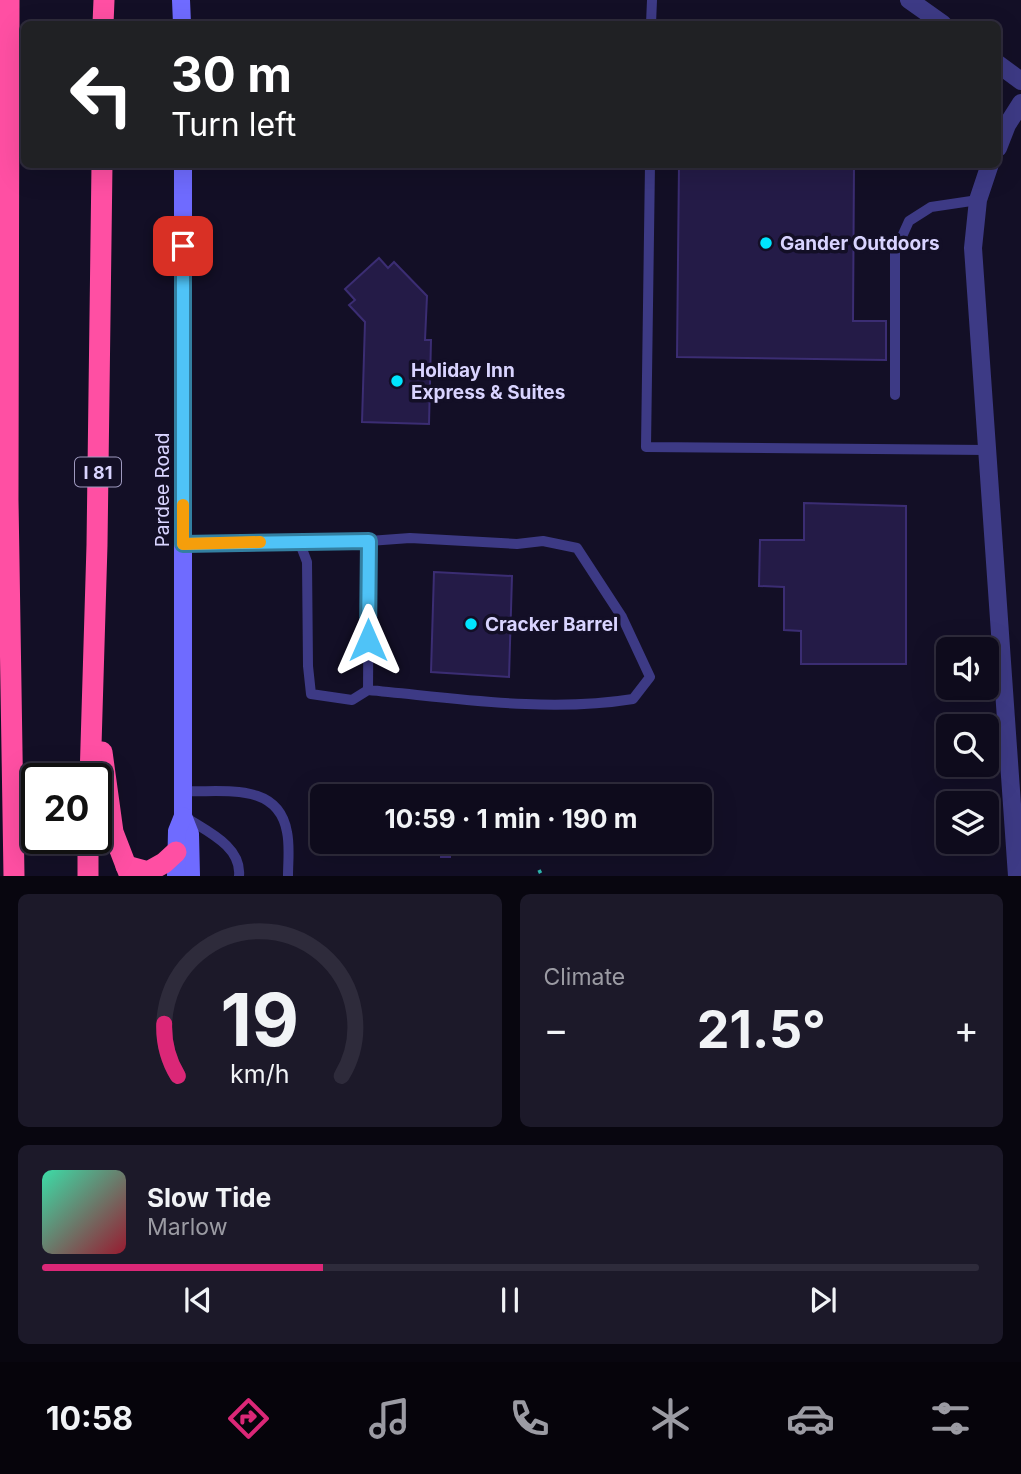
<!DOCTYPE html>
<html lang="en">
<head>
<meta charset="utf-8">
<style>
	:root { --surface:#0e0b1c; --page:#1c1929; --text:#f1f3f6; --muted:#9b9ba3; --line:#2e2b3b; --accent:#db2777 }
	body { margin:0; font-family:Inter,sans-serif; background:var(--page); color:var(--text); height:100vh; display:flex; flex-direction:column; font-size:26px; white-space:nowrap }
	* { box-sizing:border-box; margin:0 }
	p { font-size:23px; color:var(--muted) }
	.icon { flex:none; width:38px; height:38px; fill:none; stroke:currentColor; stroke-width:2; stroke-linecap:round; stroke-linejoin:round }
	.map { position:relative; height:876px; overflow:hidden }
	.panel { display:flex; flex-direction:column; gap:18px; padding:18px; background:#08060f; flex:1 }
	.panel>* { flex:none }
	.guide { position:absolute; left:21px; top:21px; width:980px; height:147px; border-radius:10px; box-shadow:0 7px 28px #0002,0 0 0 2px var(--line); background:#202124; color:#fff; overflow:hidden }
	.tools { position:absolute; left:936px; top:637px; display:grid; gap:14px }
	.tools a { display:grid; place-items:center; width:63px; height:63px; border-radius:10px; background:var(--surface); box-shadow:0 7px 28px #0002,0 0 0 2px var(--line); font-size:35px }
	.speed { position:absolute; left:21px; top:763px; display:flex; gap:14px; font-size:35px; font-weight:700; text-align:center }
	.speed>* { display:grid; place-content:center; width:91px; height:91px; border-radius:50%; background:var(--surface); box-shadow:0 7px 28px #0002,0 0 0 2px var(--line); line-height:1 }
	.speed .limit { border:4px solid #111; border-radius:10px; background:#fff; color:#111 }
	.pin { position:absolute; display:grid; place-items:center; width:60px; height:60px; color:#fff; margin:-30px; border-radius:14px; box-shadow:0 4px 10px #0006 }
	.me { position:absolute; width:77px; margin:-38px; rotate:0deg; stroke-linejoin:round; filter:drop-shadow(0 0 5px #0008) }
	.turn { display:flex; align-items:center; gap:24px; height:147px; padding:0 35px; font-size:32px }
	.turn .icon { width:91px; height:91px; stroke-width:2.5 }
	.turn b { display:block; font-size:49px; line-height:60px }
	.big { font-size:52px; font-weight:700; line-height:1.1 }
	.panel .tile { flex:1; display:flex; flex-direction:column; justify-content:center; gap:10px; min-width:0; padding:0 24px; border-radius:10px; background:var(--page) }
	.panel .dial { align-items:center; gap:0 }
	.dial svg { height:182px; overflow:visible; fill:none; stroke:var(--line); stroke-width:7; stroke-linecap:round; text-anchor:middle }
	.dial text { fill:var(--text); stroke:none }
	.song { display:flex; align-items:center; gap:21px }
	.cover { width:84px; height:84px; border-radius:10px; background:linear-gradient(135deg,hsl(160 70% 55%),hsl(350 70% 35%)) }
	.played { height:7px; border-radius:4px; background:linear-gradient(90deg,var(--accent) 30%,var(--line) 30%) }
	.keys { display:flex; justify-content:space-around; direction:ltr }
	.heat { display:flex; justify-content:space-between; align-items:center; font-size:38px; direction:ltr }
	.panel .tiles { flex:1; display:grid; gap:18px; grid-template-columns:1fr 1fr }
	.tile:last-child { grid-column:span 2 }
	.trip { position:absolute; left:310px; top:784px; width:402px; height:70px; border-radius:10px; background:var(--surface); box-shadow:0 7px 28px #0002,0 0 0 2px var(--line); font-weight:700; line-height:70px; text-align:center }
	.tabs { display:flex; height:112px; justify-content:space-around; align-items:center; background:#06040b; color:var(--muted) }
	.tabs .icon { width:49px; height:49px }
	.tabs .selected { color:var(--accent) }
	.tabs b { font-size:32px; color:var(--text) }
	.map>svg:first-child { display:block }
	.building { fill:#241b47; stroke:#3b2d73; stroke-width:2 }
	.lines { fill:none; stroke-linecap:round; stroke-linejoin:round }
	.path { stroke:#2fb8b0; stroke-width:3.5; stroke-dasharray:3.5 5; stroke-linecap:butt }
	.lane { stroke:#3d3a85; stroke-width:10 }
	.street { stroke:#3d3a85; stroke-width:18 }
	.secondary { stroke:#6f6bff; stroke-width:18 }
	.highway { stroke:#ff4fa3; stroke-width:21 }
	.route-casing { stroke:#337fa1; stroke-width:18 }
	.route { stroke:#4fc3f7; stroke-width:12 }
	.slow { stroke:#f59e0b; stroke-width:12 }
	.poi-dot { fill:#00e5ff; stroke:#130f26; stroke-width:2.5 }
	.labels { text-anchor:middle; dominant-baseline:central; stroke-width:7; stroke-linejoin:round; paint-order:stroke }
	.shield { fill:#130f26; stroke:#9e99be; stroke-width:2 }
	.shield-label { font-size:18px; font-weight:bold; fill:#d9d4ff }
	.poi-label { font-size:19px; font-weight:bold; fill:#d9d4ff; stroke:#130f26; text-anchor:start }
	.street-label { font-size:19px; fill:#d9d4ff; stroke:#130f26 }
</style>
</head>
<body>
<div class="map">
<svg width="1021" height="876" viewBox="0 0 1021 876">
	<rect width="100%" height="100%" fill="#130f26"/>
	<g class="building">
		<path d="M 679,164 L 854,164 L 853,321 L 886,321 L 886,360 L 677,357 Z"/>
		<path d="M 379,258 L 388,268 L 394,262 L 427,296 L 425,340 L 431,340 L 429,424 L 362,422 L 365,322 L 349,305 L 355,300 L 345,289 Z"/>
		<path d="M 804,503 L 906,506 L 906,664 L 801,664 L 801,631 L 784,630 L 784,587 L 759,586 L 760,540 L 804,540 Z"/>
		<path d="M 434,572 L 512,576 L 509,677 L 431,672 Z"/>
		<path d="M 376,842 L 470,842 L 470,854 L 450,854 L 450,857 L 441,857 L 441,853 L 422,854 L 422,849 L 404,849 L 404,853 L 395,853 L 395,849 L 377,849 Z"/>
	</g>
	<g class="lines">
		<path class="path" d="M 539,870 L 542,876"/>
		<g class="lane">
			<path d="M 651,24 L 652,0"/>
			<path d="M 650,164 L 646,447 L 987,450"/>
			<path d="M 895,395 L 895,252 L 909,221 L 931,207 L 978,200"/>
			<path d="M 299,541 L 369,541"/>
			<path d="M 183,544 L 299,541 L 307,562 L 308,666 L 311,694 L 352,700 L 368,690 L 369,541 L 410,538 L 517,544 L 543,541 L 577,548 L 622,617 L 650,677 L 633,699 C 547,713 455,698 368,690"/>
			<path d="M 183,791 C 223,793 278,781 287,832 C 290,846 288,862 288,876"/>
			<path d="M 185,817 C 206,831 242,846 239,876"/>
		</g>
		<g class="street">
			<path d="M 909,0 L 943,24"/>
			<path d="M 998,64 L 1021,81"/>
			<path d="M 998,148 L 1007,125 L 1021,103"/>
			<path d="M 990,164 L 978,200 L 973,248 L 1017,876"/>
		</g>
		<g class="secondary">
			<path d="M 181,0 L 182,24"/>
			<path d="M 183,164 L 183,816 L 190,834 L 191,876"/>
			<path d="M 176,876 L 177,831 L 183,816"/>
		</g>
		<g class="highway">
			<path d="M 9,0 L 8,500 L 14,876"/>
			<path d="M 103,24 L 104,0"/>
			<path d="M 102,752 L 113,832 L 130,876"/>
			<path d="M 90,779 L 97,545 L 102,164"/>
			<path d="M 126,866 L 148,872 L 164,863 L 176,852"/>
			<path d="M 88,876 L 88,838"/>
		</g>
	</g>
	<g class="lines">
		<g class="route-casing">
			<path id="route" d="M 183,246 L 183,544 L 369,541 L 368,640"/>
		</g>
		<use href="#route" class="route"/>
		<path class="slow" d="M 183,505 L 183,544 L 260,542"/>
	</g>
	<g class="poi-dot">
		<circle cx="766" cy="243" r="7"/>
		<circle cx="397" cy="381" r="7"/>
		<circle cx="471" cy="624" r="7"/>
	</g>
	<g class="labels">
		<rect class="shield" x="75" y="457.5" width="46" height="29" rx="5"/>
		<g class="shield-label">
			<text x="98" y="472">I 81</text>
		</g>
		<g class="poi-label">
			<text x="780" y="243">Gander Outdoors</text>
			<text x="411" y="370">Holiday Inn<tspan x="411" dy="22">Express &amp; Suites</tspan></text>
			<text x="485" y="624">Cracker Barrel</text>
		</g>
		<g class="street-label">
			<text transform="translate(162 490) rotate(-90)">Pardee Road</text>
		</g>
	</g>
</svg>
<div class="tools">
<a><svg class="icon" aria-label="sound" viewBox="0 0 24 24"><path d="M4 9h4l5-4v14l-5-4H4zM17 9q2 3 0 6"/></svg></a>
<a><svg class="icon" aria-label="search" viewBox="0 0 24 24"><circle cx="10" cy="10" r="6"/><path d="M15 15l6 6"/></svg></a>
<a><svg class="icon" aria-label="layers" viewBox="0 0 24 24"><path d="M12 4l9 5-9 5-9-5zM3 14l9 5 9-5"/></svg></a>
</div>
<div class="speed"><div class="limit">20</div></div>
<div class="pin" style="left:183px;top:246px;background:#d93025"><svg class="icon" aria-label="arrive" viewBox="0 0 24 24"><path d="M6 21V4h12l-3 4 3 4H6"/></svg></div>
<svg class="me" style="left:368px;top:640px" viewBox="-20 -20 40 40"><path d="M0-17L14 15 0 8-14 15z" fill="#4fc3f7" stroke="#fff" stroke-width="4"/></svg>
<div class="trip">10:59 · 1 min · 190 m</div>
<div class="guide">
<div class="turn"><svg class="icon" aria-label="left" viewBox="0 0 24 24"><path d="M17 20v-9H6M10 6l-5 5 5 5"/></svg><div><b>30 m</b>Turn left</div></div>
</div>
</div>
<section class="panel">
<div class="tiles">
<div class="tile dial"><svg viewBox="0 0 100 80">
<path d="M14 69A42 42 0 1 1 86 69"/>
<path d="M14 69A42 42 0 0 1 8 46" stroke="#db2777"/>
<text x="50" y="56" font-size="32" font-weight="700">19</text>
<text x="50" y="72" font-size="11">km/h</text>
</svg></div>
<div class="tile"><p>Climate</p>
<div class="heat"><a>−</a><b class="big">21.5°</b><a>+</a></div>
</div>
<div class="tile">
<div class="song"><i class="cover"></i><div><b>Slow Tide</b><p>Marlow</p></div></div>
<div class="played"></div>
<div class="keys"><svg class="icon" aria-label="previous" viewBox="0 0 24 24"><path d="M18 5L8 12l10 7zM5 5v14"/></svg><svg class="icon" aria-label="pause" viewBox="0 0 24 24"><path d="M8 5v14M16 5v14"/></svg><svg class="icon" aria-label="next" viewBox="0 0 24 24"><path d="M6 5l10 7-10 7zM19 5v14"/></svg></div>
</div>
</div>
</section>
<nav class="tabs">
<b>10:58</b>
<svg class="icon selected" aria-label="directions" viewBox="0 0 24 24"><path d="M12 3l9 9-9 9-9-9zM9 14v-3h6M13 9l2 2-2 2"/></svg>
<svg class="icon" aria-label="music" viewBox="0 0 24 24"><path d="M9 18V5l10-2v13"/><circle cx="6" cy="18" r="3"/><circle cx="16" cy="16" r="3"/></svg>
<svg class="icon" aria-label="phone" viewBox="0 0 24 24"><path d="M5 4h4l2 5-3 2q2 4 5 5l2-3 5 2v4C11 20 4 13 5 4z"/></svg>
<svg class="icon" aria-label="climate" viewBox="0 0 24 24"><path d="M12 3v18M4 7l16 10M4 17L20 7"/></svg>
<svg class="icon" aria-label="car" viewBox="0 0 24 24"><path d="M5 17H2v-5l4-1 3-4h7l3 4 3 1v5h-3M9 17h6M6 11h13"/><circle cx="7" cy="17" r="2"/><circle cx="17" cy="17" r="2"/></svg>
<svg class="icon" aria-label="filters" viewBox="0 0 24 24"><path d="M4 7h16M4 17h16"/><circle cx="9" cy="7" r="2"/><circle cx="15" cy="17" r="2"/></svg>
</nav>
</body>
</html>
